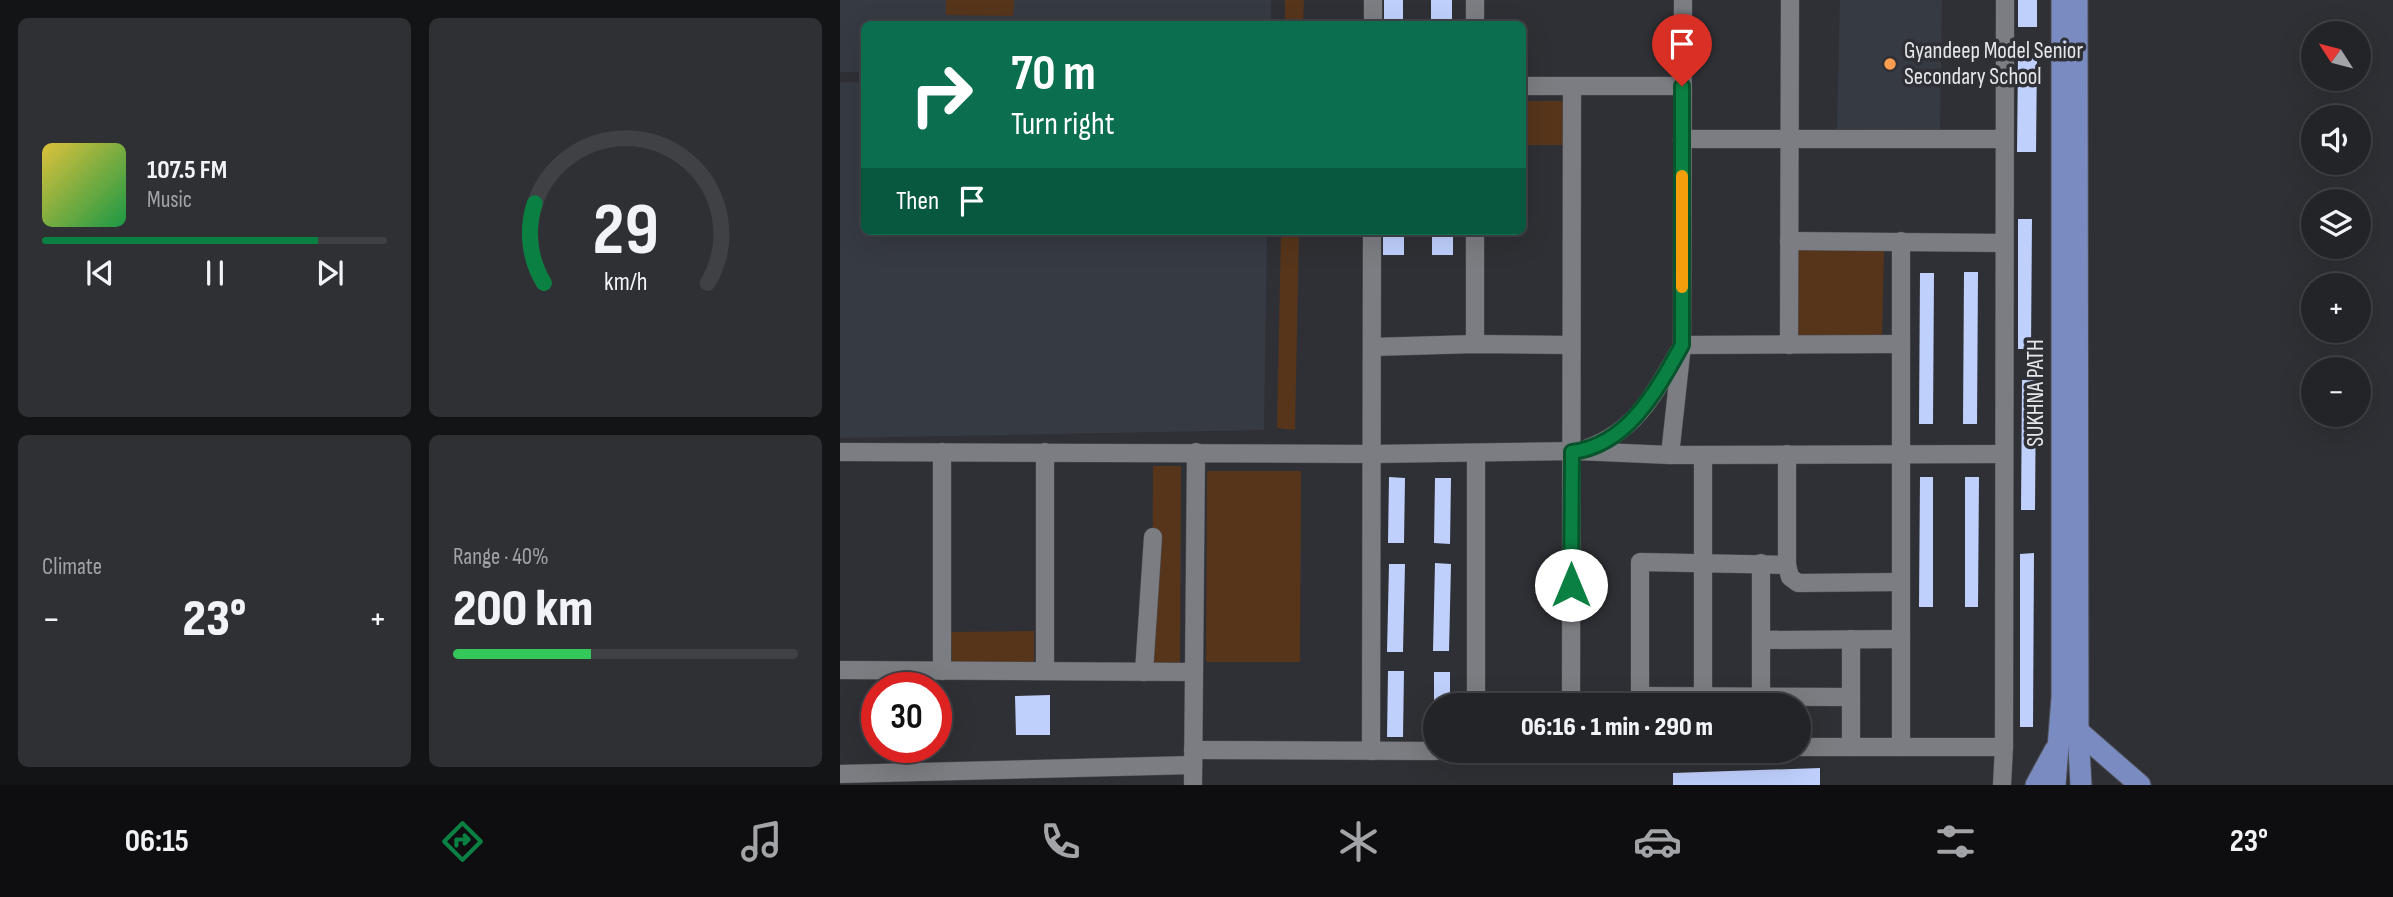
<!DOCTYPE html>
<html lang="en">
<head>
<meta charset="utf-8">
<style>
	:root { --surface:#232428; --page:#2f3034; --text:#f1f3f6; --muted:#a3a4a8; --line:#404145; --accent:#0b8043 }
	body { margin:0; font-family:"Sofia Sans Condensed",sans-serif; background:var(--page); color:var(--text); height:100vh; display:flex; flex-direction:column; font-size:26px; white-space:nowrap }
	* { box-sizing:border-box; margin:0 }
	p { font-size:23px; color:var(--muted) }
	.icon { flex:none; width:38px; height:38px; fill:none; stroke:currentColor; stroke-width:2; stroke-linecap:round; stroke-linejoin:round }
	.map { position:relative; flex:1; overflow:hidden }
	.details { display:flex; flex-direction:column; gap:18px; padding:18px; background:#131416; width:840px }
	.details>* { flex:none }
	.banner { position:absolute; left:21px; top:21px; width:665px; height:214px; border-radius:10px; box-shadow:0 7px 28px #0002,0 0 0 2px var(--line); background:#0b6e4f; color:#fff; overflow:hidden }
	.needle { width:46px; rotate:306deg }
	.fabs { position:absolute; left:1461px; top:21px; display:grid; gap:14px }
	.fabs a { display:grid; place-items:center; width:70px; height:70px; border-radius:50%; background:var(--surface); box-shadow:0 7px 28px #0002,0 0 0 2px var(--line); font-size:35px }
	.speed { position:absolute; left:21px; top:672px; display:flex; gap:14px; font-size:35px; font-weight:700; text-align:center }
	.speed>* { display:grid; place-content:center; width:91px; height:91px; border-radius:50%; background:var(--surface); box-shadow:0 7px 28px #0002,0 0 0 2px var(--line); line-height:1 }
	.speed .limit { border:10px solid #d22; background:#fff; color:#111 }
	.pin { position:absolute; display:grid; place-items:center; width:60px; height:60px; color:#fff; margin:-72px -30px; border-radius:50% 50% 50% 0; rotate:-45deg; box-shadow:0 0 7px #0007 }
	.pin .icon { rotate:45deg }
	.me { position:absolute; width:77px; margin:-38px; rotate:0deg; stroke-linejoin:round; filter:drop-shadow(0 0 5px #0008) }
	.turn { display:flex; align-items:center; gap:24px; height:147px; padding:0 35px; font-size:32px }
	.turn .icon { width:91px; height:91px; stroke-width:2.5 }
	.turn b { display:block; font-size:49px; line-height:60px }
	.then { display:flex; align-items:center; height:66px; padding:0 35px; background:#0003; gap:14px; font-size:26px }
	.big { font-size:52px; font-weight:800; line-height:1.1 }
	.details .tile { flex:1; display:flex; flex-direction:column; justify-content:center; gap:10px; min-width:0; padding:0 24px; border-radius:10px; background:var(--page) }
	.details .dial { align-items:center; gap:0 }
	.dial svg { height:182px; overflow:visible; fill:none; stroke:var(--line); stroke-width:7; stroke-linecap:round; text-anchor:middle }
	.dial text { fill:var(--text); stroke:none }
	.song { display:flex; align-items:center; gap:21px }
	.cover { width:84px; height:84px; border-radius:10px; background:linear-gradient(135deg,hsl(50 70% 55%),hsl(140 70% 35%)) }
	.played { height:7px; border-radius:4px; background:linear-gradient(90deg,var(--accent) 80%,var(--line) 80%) }
	.keys { display:flex; justify-content:space-around; direction:ltr }
	.heat { display:flex; justify-content:space-between; align-items:center; font-size:38px; direction:ltr }
	.charge { height:10px; border-radius:5px; background:linear-gradient(90deg,#34c759 40%,var(--line) 0) }
	.details .tiles { flex:1; display:grid; gap:18px; grid-template-columns:repeat(2,1fr) }
	.trip { position:absolute; left:583px; top:693px; width:388px; height:70px; border-radius:35px; background:var(--surface); box-shadow:0 7px 28px #0002,0 0 0 2px var(--line); font-weight:800; line-height:70px; text-align:center }
	.tab-bar { display:flex; height:112px; justify-content:space-around; align-items:center; background:#0e0e10; color:var(--muted) }
	.tab-bar .icon { width:49px; height:49px }
	.tab-bar .on { color:var(--accent) }
	.tab-bar b { font-size:32px; color:var(--text) }
	main { display:flex; flex:1; min-height:0 }
	.map>svg:first-child { display:block }
	.built { fill:#363a43 }
	.green { fill:#56351b }
	.building { fill:#bfd0fd }
	.lines { fill:none; stroke-linecap:round; stroke-linejoin:round }
	.minor-casing { stroke:#4d4e52; stroke-width:19 }
	.major-casing { stroke:#4d4e52; stroke-width:23 }
	.minor { stroke:#7b7d82; stroke-width:18 }
	.major { stroke:#798bc1; stroke-width:21 }
	.route-casing { stroke:#07532c; stroke-width:18 }
	.route { stroke:#0b8043; stroke-width:12 }
	.slow { stroke:#f59e0b; stroke-width:12 }
	.poi-dot { fill:#fc9d52; stroke:#2f3035; stroke-width:2.5 }
	.labels { text-anchor:middle; dominant-baseline:central; stroke-width:7; stroke-linejoin:round; paint-order:stroke }
	.poi-label { font-size:23px; fill:#e6e7ea; stroke:#2f3035; text-anchor:start }
	.street-label { font-size:23px; fill:#e6e7ea; stroke:#2f3035 }
</style>
</head>
<body>
<main>
<section class="details">
<div class="tiles">
<div class="tile">
<div class="song"><i class="cover"></i><div><b>107.5 FM</b><p>Music</p></div></div>
<div class="played"></div>
<div class="keys"><svg class="icon" aria-label="previous" viewBox="0 0 24 24"><path d="M18 5L8 12l10 7zM5 5v14"/></svg><svg class="icon" aria-label="pause" viewBox="0 0 24 24"><path d="M8 5v14M16 5v14"/></svg><svg class="icon" aria-label="next" viewBox="0 0 24 24"><path d="M6 5l10 7-10 7zM19 5v14"/></svg></div>
</div>
<div class="tile dial"><svg viewBox="0 0 100 80">
<path d="M14 69A42 42 0 1 1 86 69"/>
<path d="M14 69A42 42 0 0 1 10 34" stroke="#0b8043"/>
<text x="50" y="56" font-size="32" font-weight="700">29</text>
<text x="50" y="72" font-size="11">km/h</text>
</svg></div>
<div class="tile"><p>Climate</p>
<div class="heat"><a>−</a><b class="big">23°</b><a>+</a></div>
</div>
<div class="tile"><p>Range · 40%</p><b class="big">200 km</b><div class="charge"></div></div>
</div>
</section>
<div class="map">
<svg width="1553" height="785" viewBox="0 0 1553 785">
	<rect width="100%" height="100%" fill="#2f3035"/>
	<g class="built">
		<path d="M 0,0 L 431,0 L 431,24 L 24,24 L 24,72 L 0,72 Z"/>
		<path d="M 1000,0 L 1102,0 L 1100,130 L 997,129 Z"/>
		<path d="M 0,82 L 24,82 L 24,231 L 427,231 L 424,430 L 0,438 Z"/>
	</g>
	<g class="green">
		<path d="M 106,0 L 174,0 L 173,16 L 106,15 Z"/>
		<path d="M 445,0 L 464,0 L 463,24 L 445,24 Z"/>
		<path d="M 682,101 L 724,101 L 725,145 L 683,145 Z"/>
		<path d="M 441,231 L 459,231 L 455,430 L 437,428 Z"/>
		<path d="M 958,250 L 1044,251 L 1042,339 L 957,337 Z"/>
		<path d="M 313,466 L 341,466 L 340,665 L 312,665 Z"/>
		<path d="M 367,471 L 461,471 L 460,662 L 366,662 Z"/>
		<path d="M 194,631 L 194,663 L 112,665 L 111,632 Z"/>
	</g>
	<g class="building">
		<rect x="544" y="0" width="19" height="24"/>
		<rect x="591" y="0" width="21" height="24"/>
		<rect x="1178" y="0" width="19" height="27"/>
		<path d="M 1178,57 L 1197,57 L 1196,152 L 1177,152 Z"/>
		<path d="M 1178,219 L 1192,219 L 1191,349 L 1178,349 Z"/>
		<rect x="543" y="231" width="21" height="24"/>
		<rect x="592" y="231" width="21" height="24"/>
		<path d="M 1124,272 L 1138,272 L 1137,424 L 1123,424 Z"/>
		<path d="M 1080,273 L 1094,273 L 1093,424 L 1079,424 Z"/>
		<path d="M 1182,380 L 1196,380 L 1195,510 L 1181,510 Z"/>
		<path d="M 549,477 L 565,478 L 564,543 L 548,543 Z"/>
		<path d="M 1080,477 L 1093,477 L 1093,607 L 1079,607 Z"/>
		<path d="M 1125,477 L 1139,477 L 1138,607 L 1125,607 Z"/>
		<path d="M 595,478 L 611,478 L 610,544 L 594,543 Z"/>
		<path d="M 1194,553 L 1193,727 L 1180,727 L 1180,554 Z"/>
		<path d="M 595,563 L 611,564 L 609,651 L 593,651 Z"/>
		<path d="M 549,564 L 565,564 L 563,652 L 547,652 Z"/>
		<path d="M 548,671 L 564,671 L 563,737 L 547,737 Z"/>
		<rect x="594" y="672" width="16" height="33"/>
		<path d="M 210,695 L 210,735 L 176,735 L 175,696 Z"/>
		<path d="M 980,768 L 980,785 L 833,785 L 833,773 Z"/>
	</g>
	<g class="lines">
		<g class="minor-casing">
			<g id="minor">
				<path d="M 533,24 L 533,0"/>
				<path d="M 635,24 L 635,0"/>
				<path d="M 682,86 L 842,86"/>
				<path d="M 842,139 L 1164,139"/>
				<path d="M 949,241 L 1164,243"/>
				<path d="M 635,344 L 635,231"/>
				<path d="M 842,345 L 1061,344"/>
				<path d="M 949,345 L 950,0"/>
				<path d="M 532,347 L 635,344 L 731,345"/>
				<path d="M 748,448 C 797,430 814,394 839,351"/>
				<path d="M 0,452 L 532,454 L 738,451 L 830,455 L 1164,454"/>
				<path d="M 102,452 L 102,671"/>
				<path d="M 947,454 L 947,565 L 950,577 L 958,583 L 1060,582"/>
				<path d="M 830,455 L 842,345 L 843,0"/>
				<path d="M 921,640 L 1061,639"/>
				<path d="M 0,670 L 354,672"/>
				<path d="M 205,671 L 205,452"/>
				<path d="M 304,672 L 313,537"/>
				<path d="M 800,696 L 1011,697"/>
				<path d="M 921,697 L 921,563"/>
				<path d="M 863,698 L 863,455"/>
				<path d="M 636,705 L 636,453"/>
				<path d="M 731,705 L 732,87"/>
				<path d="M 800,705 L 800,562 L 947,565"/>
				<path d="M 959,747 L 1164,747"/>
				<path d="M 1011,747 L 1011,639"/>
				<path d="M 1061,747 L 1061,241"/>
				<path d="M 353,750 L 595,751"/>
				<path d="M 531,751 L 532,231"/>
				<path d="M 0,774 L 353,765"/>
				<path d="M 353,785 L 356,452"/>
				<path d="M 1162,785 L 1164,747 L 1165,0"/>
			</g>
		</g>
		<g class="major-casing">
			<g id="major">
				<path d="M 1237,0 L 1238,731 L 1241,785"/>
				<path d="M 1238,731 L 1300,785"/>
				<path d="M 1196,785 L 1215,750"/>
				<path d="M 1215,785 L 1222,697 L 1222,0"/>
			</g>
		</g>
		<use href="#minor" class="minor"/>
		<use href="#major" class="major"/>
	</g>
	<g class="lines">
		<g class="route-casing">
			<path id="route" d="M 731,585 L 732,452 C 788,445 817,390 842,345 L 842,86"/>
		</g>
		<use href="#route" class="route"/>
		<path class="slow" d="M 842,287 L 842,176"/>
	</g>
	<circle class="poi-dot" cx="1050" cy="64" r="7"/>
	<g class="labels">
		<g class="poi-label">
			<text x="1064" y="51">Gyandeep Model Senior<tspan x="1064" dy="26">Secondary School</tspan></text>
		</g>
		<g class="street-label">
			<text transform="translate(1196 393) rotate(-90)">SUKHNA PATH</text>
		</g>
	</g>
</svg>
<div class="fabs">
<a><svg class="needle" viewBox="-14 -14 28 28"><path d="M0-13l5 13h-10z" fill="#e53935"/><path d="M0 13l5-13h-10z" fill="#a3a4a8"/></svg></a>
<a><svg class="icon" aria-label="sound" viewBox="0 0 24 24"><path d="M4 9h4l5-4v14l-5-4H4zM17 9q2 3 0 6"/></svg></a>
<a><svg class="icon" aria-label="layers" viewBox="0 0 24 24"><path d="M12 4l9 5-9 5-9-5zM3 14l9 5 9-5"/></svg></a>
<a>+</a>
<a>−</a>
</div>
<div class="speed"><div class="limit">30</div></div>
<div class="pin" style="left:842px;top:86px;background:#d93025"><svg class="icon" aria-label="arrive" viewBox="0 0 24 24"><path d="M6 21V4h12l-3 4 3 4H6"/></svg></div>
<svg class="me" style="left:731px;top:585px" viewBox="-20 -20 40 40"><circle r="19" fill="#fff"/><path d="M0-13L10 11 0 6-10 11z" fill="#0b8043"/></svg>
<div class="trip">06:16 · 1 min · 290 m</div>
<div class="banner">
<div class="turn"><svg class="icon" aria-label="right" viewBox="0 0 24 24"><path d="M7 20v-9h11M14 6l5 5-5 5"/></svg><div><b>70 m</b>Turn right</div></div>
<div class="then">Then<svg class="icon" aria-label="arrive" viewBox="0 0 24 24"><path d="M6 21V4h12l-3 4 3 4H6"/></svg></div>
</div>
</div>
</main>
<nav class="tab-bar">
<b>06:15</b>
<svg class="icon on" aria-label="directions" viewBox="0 0 24 24"><path d="M12 3l9 9-9 9-9-9zM9 14v-3h6M13 9l2 2-2 2"/></svg>
<svg class="icon" aria-label="music" viewBox="0 0 24 24"><path d="M9 18V5l10-2v13"/><circle cx="6" cy="18" r="3"/><circle cx="16" cy="16" r="3"/></svg>
<svg class="icon" aria-label="phone" viewBox="0 0 24 24"><path d="M5 4h4l2 5-3 2q2 4 5 5l2-3 5 2v4C11 20 4 13 5 4z"/></svg>
<svg class="icon" aria-label="climate" viewBox="0 0 24 24"><path d="M12 3v18M4 7l16 10M4 17L20 7"/></svg>
<svg class="icon" aria-label="car" viewBox="0 0 24 24"><path d="M5 17H2v-5l4-1 3-4h7l3 4 3 1v5h-3M9 17h6M6 11h13"/><circle cx="7" cy="17" r="2"/><circle cx="17" cy="17" r="2"/></svg>
<svg class="icon" aria-label="filters" viewBox="0 0 24 24"><path d="M4 7h16M4 17h16"/><circle cx="9" cy="7" r="2"/><circle cx="15" cy="17" r="2"/></svg>
<b>23°</b>
</nav>
</body>
</html>
